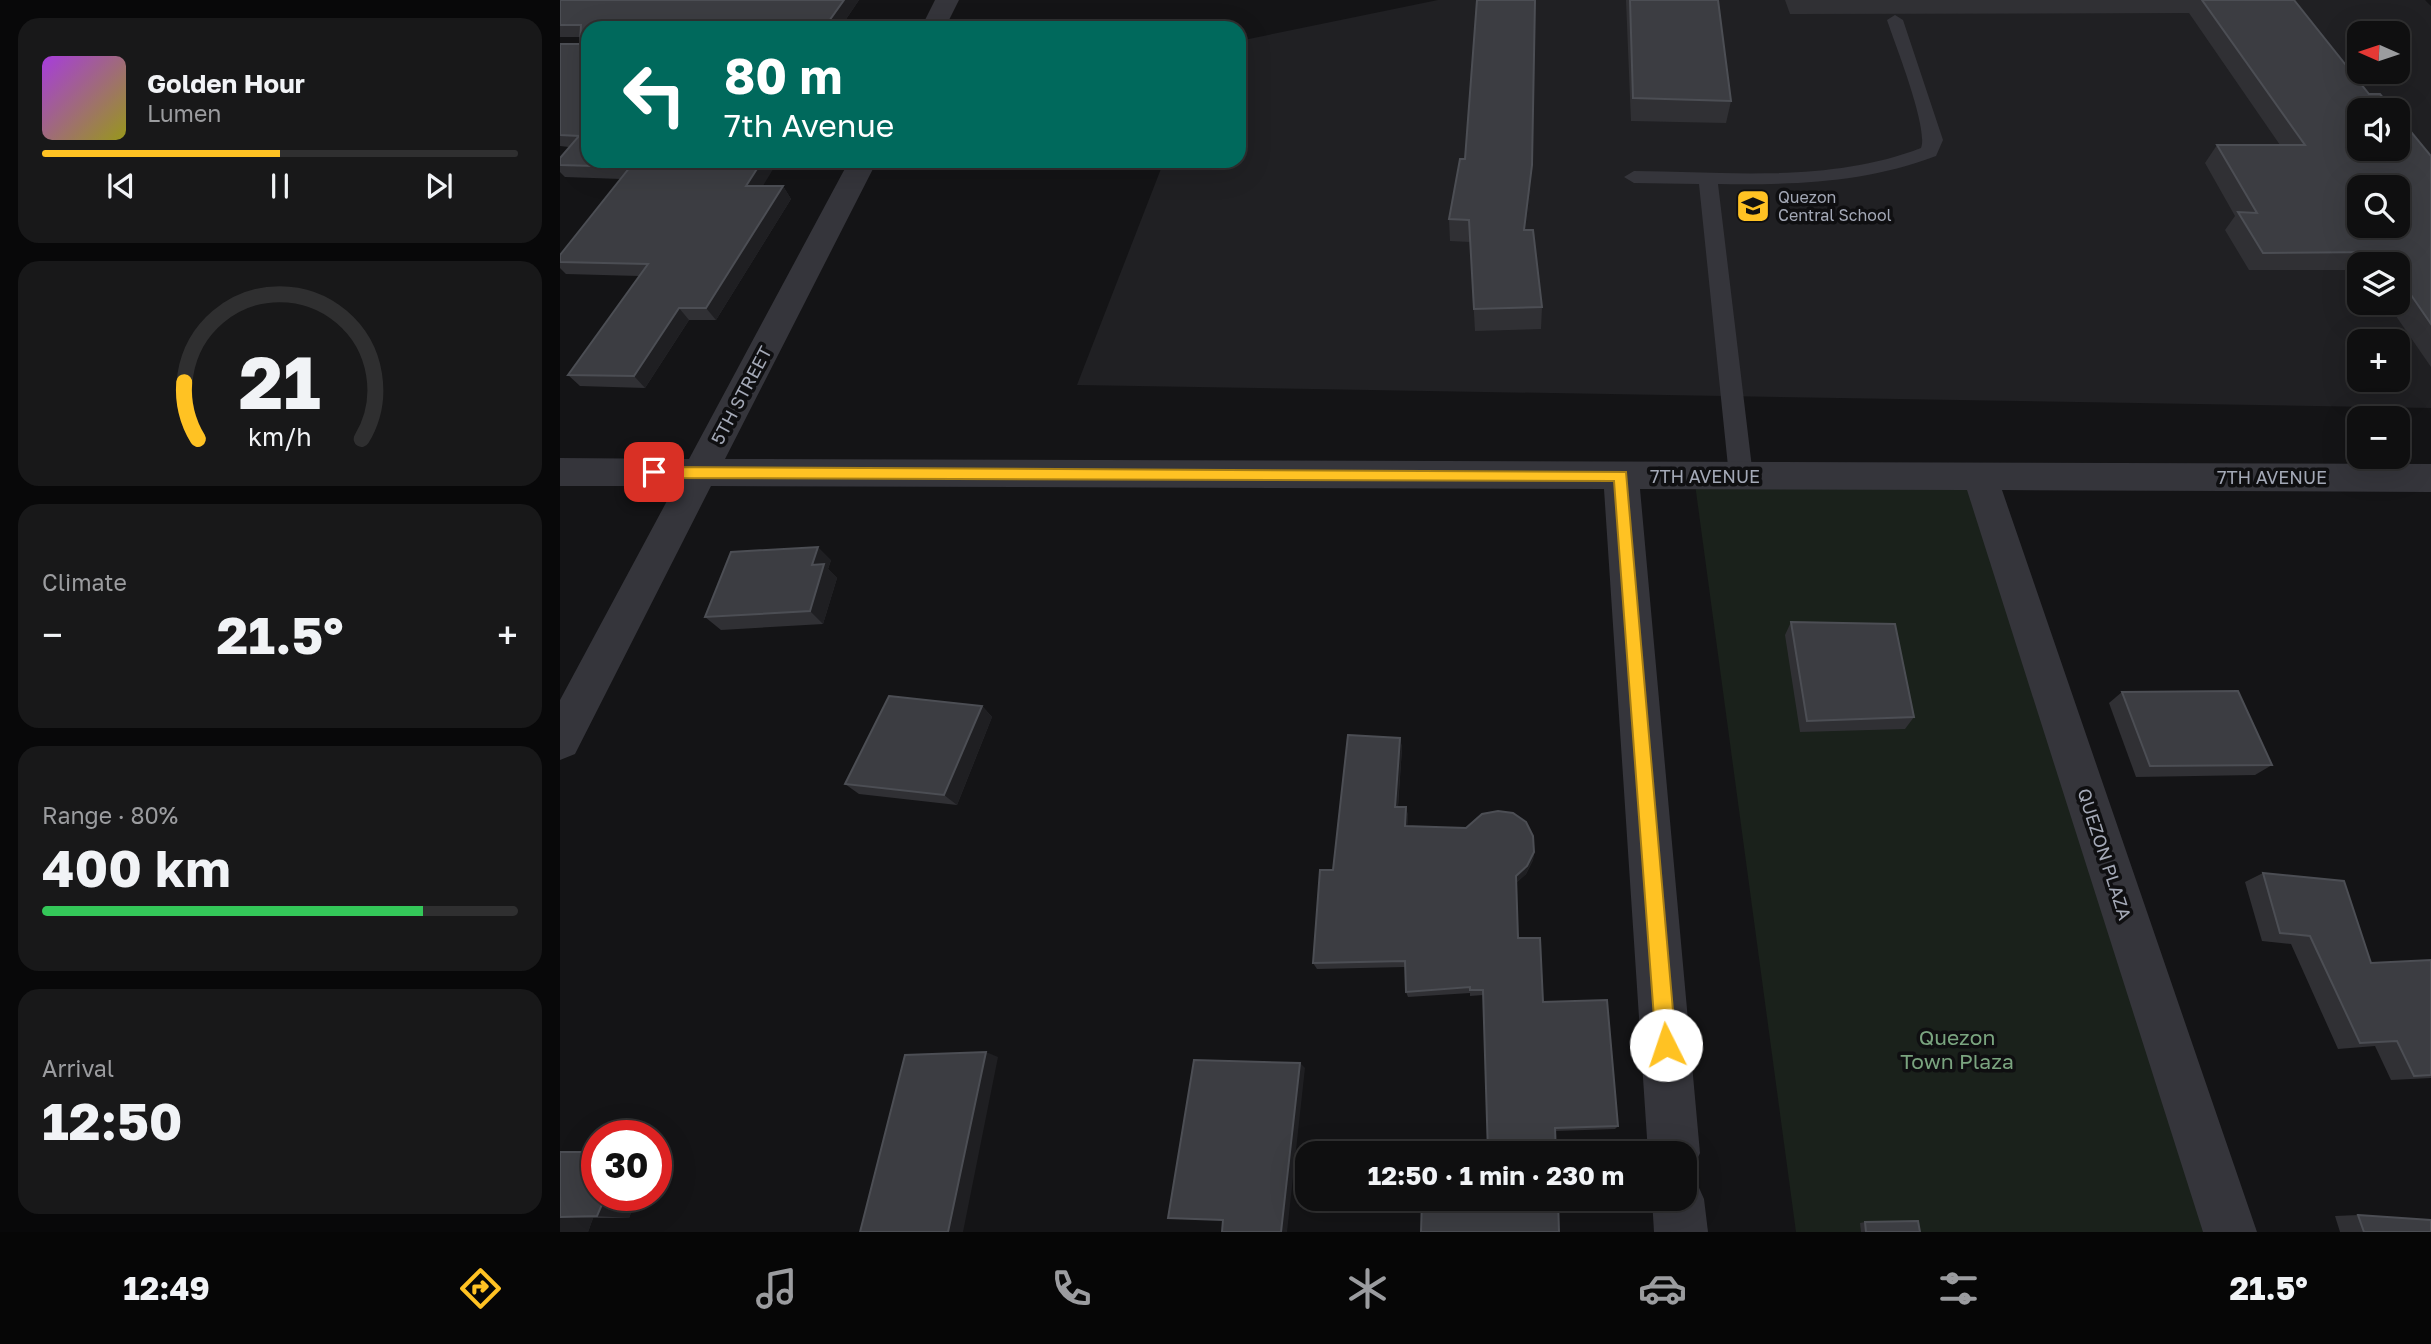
<!DOCTYPE html>
<html lang="en">
<head>
<meta charset="utf-8">
<style>
	:root { --surface:#0f0f10; --page:#181819; --text:#f1f3f6; --muted:#9b9c9f; --line:#2f2f30; --accent:#ffc223 }
	body { margin:0; font-family:"Golos Text",sans-serif; background:var(--page); color:var(--text); height:100vh; display:flex; flex-direction:column; font-size:26px; white-space:nowrap }
	* { box-sizing:border-box; margin:0 }
	p { font-size:23px; color:var(--muted) }
	.icon { flex:none; width:38px; height:38px; fill:none; stroke:currentColor; stroke-width:2; stroke-linecap:round; stroke-linejoin:round }
	.map { position:relative; flex:1; overflow:hidden }
	.side { display:flex; flex-direction:column; gap:18px; padding:18px; background:#080809; width:560px }
	.side>* { flex:none }
	.top-card { position:absolute; left:21px; top:21px; width:665px; height:147px; border-radius:21px; box-shadow:0 7px 28px #0002,0 0 0 2px var(--line); background:#00695c; color:#fff; overflow:hidden }
	.needle { width:46px; rotate:273deg }
	.buttons { position:absolute; left:1787px; top:21px; display:grid; gap:14px }
	.buttons a { display:grid; place-items:center; width:63px; height:63px; border-radius:14px; background:var(--surface); box-shadow:0 7px 28px #0002,0 0 0 2px var(--line); font-size:35px }
	.speed { position:absolute; left:21px; top:1120px; display:flex; gap:14px; font-size:35px; font-weight:700; text-align:center }
	.speed>* { display:grid; place-content:center; width:91px; height:91px; border-radius:50%; background:var(--surface); box-shadow:0 7px 28px #0002,0 0 0 2px var(--line); line-height:1 }
	.speed .limit { border:10px solid #d22; background:#fff; color:#111 }
	.pin { position:absolute; display:grid; place-items:center; width:60px; height:60px; color:#fff; margin:-30px; border-radius:14px; box-shadow:0 4px 10px #0006 }
	.me { position:absolute; width:77px; margin:-38px; rotate:356deg; stroke-linejoin:round; filter:drop-shadow(0 0 5px #0008) }
	.turn { display:flex; align-items:center; gap:24px; height:147px; padding:0 28px; font-size:32px }
	.turn .icon { width:91px; height:91px; stroke-width:2.5 }
	.turn b { display:block; font-size:49px; line-height:60px }
	.big { font-size:52px; font-weight:700; line-height:1.1 }
	.side .tile { flex:1; display:flex; flex-direction:column; justify-content:center; gap:10px; min-width:0; padding:0 24px; border-radius:21px; background:var(--page) }
	.side .dial { align-items:center; gap:0 }
	.dial svg { height:182px; overflow:visible; fill:none; stroke:var(--line); stroke-width:7; stroke-linecap:round; text-anchor:middle }
	.dial text { fill:var(--text); stroke:none }
	.song { display:flex; align-items:center; gap:21px }
	.cover { width:84px; height:84px; border-radius:10px; background:linear-gradient(135deg,hsl(280 70% 55%),hsl(60 70% 35%)) }
	.played { height:7px; border-radius:4px; background:linear-gradient(90deg,var(--accent) 50%,var(--line) 50%) }
	.keys { display:flex; justify-content:space-around; direction:ltr }
	.heat { display:flex; justify-content:space-between; align-items:center; font-size:38px; direction:ltr }
	.charge { height:10px; border-radius:5px; background:linear-gradient(90deg,#34c759 80%,var(--line) 0) }
	.trip { position:absolute; left:735px; top:1141px; width:402px; height:70px; border-radius:21px; background:var(--surface); box-shadow:0 7px 28px #0002,0 0 0 2px var(--line); font-weight:700; line-height:70px; text-align:center }
	.dock { display:flex; height:112px; justify-content:space-around; align-items:center; background:#060606; color:var(--muted) }
	.dock .icon { width:49px; height:49px }
	.dock .on { color:var(--accent) }
	.dock b { font-size:32px; color:var(--text) }
	main { display:flex; flex:1; min-height:0 }
	.map>svg:first-child { display:block }
	.built { fill:#202023; fill-rule:evenodd }
	.green { fill:#1a211b }
	.lines { fill:none; stroke-linecap:round; stroke-linejoin:round }
	.service { fill:#35353b; fill-rule:evenodd }
	.minor { fill:#35353b; fill-rule:evenodd }
	.wall { fill:#303034 }
	.shaded-wall { fill:#1f1f22 }
	.building { fill:#3c3d42; stroke:#4c4e54; stroke-width:2; fill-rule:evenodd }
	.route { fill:#ffc223; stroke:#a67e17; stroke-width:2 }
	.labels { text-anchor:middle; dominant-baseline:central; stroke-width:7; stroke-linejoin:round; paint-order:stroke }
	.far-poi-label { font-size:16px; fill:#a4a9b7; stroke:#0f0f11; text-anchor:start }
	.street-label { font-size:18px; fill:#a4a9b7; stroke:#0f0f11 }
	.near-park-label { font-size:21px; fill:#7aa47f; stroke:#0f0f11 }
</style>
</head>
<body>
<main>
<section class="side">
<div class="tile">
<div class="song"><i class="cover"></i><div><b>Golden Hour</b><p>Lumen</p></div></div>
<div class="played"></div>
<div class="keys"><svg class="icon" aria-label="previous" viewBox="0 0 24 24"><path d="M18 5L8 12l10 7zM5 5v14"/></svg><svg class="icon" aria-label="pause" viewBox="0 0 24 24"><path d="M8 5v14M16 5v14"/></svg><svg class="icon" aria-label="next" viewBox="0 0 24 24"><path d="M6 5l10 7-10 7zM19 5v14"/></svg></div>
</div>
<div class="tile dial"><svg viewBox="0 0 100 80">
<path d="M14 69A42 42 0 1 1 86 69"/>
<path d="M14 69A42 42 0 0 1 8 44" stroke="#ffc223"/>
<text x="50" y="56" font-size="32" font-weight="700">21</text>
<text x="50" y="72" font-size="11">km/h</text>
</svg></div>
<div class="tile"><p>Climate</p>
<div class="heat"><a>−</a><b class="big">21.5°</b><a>+</a></div>
</div>
<div class="tile"><p>Range · 80%</p><b class="big">400 km</b><div class="charge"></div></div>
<div class="tile"><p>Arrival</p><b class="big">12:50</b></div>
</section>
<div class="map">
<svg width="1871" height="1232" viewBox="0 0 1871 1232">
	<rect width="100%" height="100%" fill="#141416"/>
	<path class="built" d="M 878,0 L 1865,0 L 1871,6 L 1871,408 L 517,385 L 604,161 L 679,161 L 679,41 ZM 1799,33 L 1838,33 L 1838,72 L 1799,72 ZM 1799,110 L 1838,110 L 1838,149 L 1799,149 ZM 1799,187 L 1838,187 L 1838,226 L 1799,226 ZM 1799,264 L 1838,264 L 1838,303 L 1799,303 ZM 1799,341 L 1838,341 L 1838,380 L 1799,380 Z"/>
	<path class="green" d="M 1408,476 L 1647,1232 L 1236,1232 L 1135,484 Z"/>
	<g class="lines">
		<path class="service" d="M 1335,15 L 1343,20 L 1383,140 L 1376,156 C 1305,183 1233,185 1158,184 L 1193,476 L 1189,483 L 1181,485 L 1173,483 L 1169,476 L 1139,184 L 1074,183 L 1064,177 L 1074,171 C 1169,172 1270,183 1361,148 C 1369,129 1335,44 1327,20 Z"/>
		<g class="minor">
			<path d="M 375,0 L 399,0 L 385,28 L 361,28 Z"/>
			<path d="M 289,161 L 317,161 L 165,459 L 1871,464 L 1871,492 L 1442,490 L 1697,1232 L 1643,1232 L 1407,490 L 1080,489 L 1140,1153 L 1132,1171 L 1125,1174 L 1125,1153 L 1088,1153 L 1044,489 L 151,486 L 15,754 L 0,760 L 0,700 L 115,486 L 0,486 L 0,458 L 129,459 Z"/>
			<path d="M 1125,1176 L 1136,1181 L 1144,1199 L 1148,1232 L 1094,1232 L 1092,1199 L 1125,1199 Z"/>
		</g>
	</g>
	<g class="wall">
		<path d="M 0,0 L 299,0 L 280,28 L 28,28 L 203,186 L 223,186 L 231,199 L 156,320 L 129,320 L 85,388 L 20,386 L 8,375 L 79,276 L 6,274 L 0,268 L 0,262 L 61,179 L 5,177 L 0,172 L 0,158 L 9,147 L 0,146 L 0,44 L 20,44 L 20,37 L 0,37 Z"/>
		<path d="M 1066,0 L 1158,0 L 1171,101 L 1166,123 L 1071,121 Z"/>
		<path d="M 1225,0 L 1734,0 L 1809,94 L 1871,156 L 1871,367 L 1827,303 L 1838,303 L 1838,264 L 1799,264 L 1799,270 L 1689,270 L 1665,230 L 1675,216 L 1645,163 L 1657,145 L 1720,145 L 1629,13 L 1230,14 Z"/>
		<path d="M 971,187 L 966,230 L 982,307 L 981,329 L 915,331 L 910,242 L 890,241 L 889,219 Z"/>
		<path d="M 271,560 L 268,569 L 277,578 L 263,624 L 161,630 L 145,617 Z"/>
		<path d="M 1231,622 L 1354,717 L 1345,729 L 1240,732 L 1225,635 Z"/>
		<path d="M 1562,692 L 1712,765 L 1695,775 L 1576,777 L 1549,703 Z"/>
		<path d="M 422,706 L 432,717 L 397,805 L 299,794 L 285,784 Z"/>
		<path d="M 840,738 L 842,748 L 838,807 L 846,807 L 848,816 L 847,826 L 974,852 L 973,860 L 966,874 L 956,883 L 958,938 L 983,1002 L 1058,1126 L 1055,1129 L 995,1131 L 923,995 L 910,996 L 910,993 L 848,997 L 846,992 L 845,967 L 757,969 L 753,963 L 773,870 Z"/>
		<path d="M 1703,873 L 1811,963 L 1871,960 L 1871,1078 L 1831,1080 L 1815,1046 L 1778,1049 L 1731,944 L 1702,941 L 1685,882 Z"/>
		<path d="M 0,1152 L 37,1195 L 78,1195 L 69,1218 L 33,1218 L 28,1232 L 0,1232 Z"/>
		<path d="M 1798,1215 L 1871,1232 L 1780,1232 L 1775,1216 Z"/>
		<path d="M 1305,1222 L 1360,1232 L 1301,1232 L 1300,1223 Z"/>
	</g>
	<g class="shaded-wall">
		<path d="M 284,0 L 299,0 L 280,28 L 264,28 Z"/>
		<path d="M 202,161 L 218,161 L 195,199 L 186,186 Z"/>
		<path d="M 972,165 L 971,187 L 964,252 L 964,230 Z"/>
		<path d="M 223,186 L 231,199 L 156,320 L 146,308 Z"/>
		<path d="M 119,308 L 129,320 L 85,388 L 74,376 Z"/>
		<path d="M 258,547 L 271,560 L 268,569 L 277,578 L 263,624 L 250,611 L 252,565 Z"/>
		<path d="M 422,706 L 432,717 L 397,805 L 384,795 Z"/>
		<path d="M 840,738 L 842,748 L 837,816 L 835,807 Z"/>
		<path d="M 846,807 L 848,816 L 847,835 L 845,826 Z"/>
		<path d="M 974,852 L 973,860 L 966,874 L 955,884 L 956,876 Z"/>
		<path d="M 426,1052 L 438,1057 L 403,1232 L 388,1232 Z"/>
		<path d="M 740,1063 L 745,1068 L 727,1232 L 721,1232 Z"/>
		<path d="M 46,1195 L 78,1195 L 69,1218 L 37,1216 Z"/>
		<path d="M 0,1217 L 33,1218 L 28,1232 L 0,1232 Z"/>
	</g>
	<g class="building">
		<path d="M 0,0 L 284,0 L 264,28 L 28,28 L 28,161 L 202,161 L 186,186 L 223,186 L 146,308 L 119,308 L 74,376 L 8,375 L 88,264 L 0,262 L 0,255 L 70,167 L 0,165 L 0,158 L 19,136 L 0,135 L 0,44 L 20,44 L 21,25 L 0,25 Z"/>
		<path d="M 917,0 L 975,0 L 972,165 L 964,230 L 973,230 L 982,307 L 914,309 L 909,220 L 889,219 L 900,159 L 905,159 Z"/>
		<path d="M 1070,0 L 1158,0 L 1171,101 L 1073,98 Z"/>
		<path d="M 1642,0 L 1734,0 L 1809,94 L 1820,94 L 1833,110 L 1799,110 L 1799,149 L 1838,149 L 1838,116 L 1871,156 L 1871,324 L 1838,276 L 1838,264 L 1829,264 L 1821,252 L 1703,253 L 1678,212 L 1697,213 L 1657,145 L 1745,145 ZM 1799,187 L 1838,187 L 1838,226 L 1799,226 Z"/>
		<path d="M 258,547 L 252,565 L 264,564 L 250,611 L 145,617 L 171,552 Z"/>
		<path d="M 1231,622 L 1335,624 L 1354,717 L 1247,721 Z"/>
		<path d="M 1678,691 L 1712,765 L 1590,766 L 1562,692 Z"/>
		<path d="M 329,696 L 422,706 L 384,795 L 285,784 Z"/>
		<path d="M 788,735 L 840,738 L 835,807 L 846,807 L 845,826 L 906,828 L 922,814 L 938,811 L 953,813 L 966,822 L 973,836 L 974,852 L 967,866 L 956,876 L 958,938 L 980,938 L 983,1002 L 1047,1000 L 1058,1126 L 995,1128 L 996,1153 L 928,1153 L 923,990 L 910,990 L 910,987 L 846,992 L 845,961 L 753,963 L 760,870 L 773,870 Z"/>
		<path d="M 1703,873 L 1784,881 L 1811,963 L 1871,960 L 1871,1075 L 1854,1076 L 1837,1041 L 1800,1043 L 1750,936 L 1720,933 Z"/>
		<path d="M 426,1052 L 388,1232 L 300,1232 L 345,1055 Z"/>
		<path d="M 634,1060 L 740,1063 L 721,1232 L 662,1232 L 663,1220 L 608,1218 Z"/>
		<path d="M 0,1152 L 37,1152 L 37,1195 L 46,1195 L 37,1216 L 0,1217 Z"/>
		<path d="M 862,1199 L 998,1199 L 999,1232 L 861,1232 Z"/>
		<path d="M 1798,1215 L 1871,1220 L 1871,1232 L 1804,1232 Z"/>
		<path d="M 1358,1221 L 1360,1232 L 1306,1232 L 1305,1222 Z"/>
	</g>
	<path class="route" d="M 94,467 L 1066,472 L 1116,1045 L 1113,1052 L 1106,1055 L 1099,1052 L 1096,1045 L 1054,481 L 94,478 L 87,472 Z"/>
	<defs>
		<g id="school-square" transform="scale(1.75)"><rect x="-9" y="-9" width="18" height="18" rx="4" fill="#ffc223" stroke="#0f0f11"/><path d="M0-5L7-2L0 1L-7-2ZM-4 1L0 2.5L4 1V4Q0 6-4 4Z" fill="#111"/></g>
	</defs>
	<g fill-rule="evenodd">
		<use href="#school-square" x="1193" y="206"/>
	</g>
	<g class="labels">
		<g class="far-poi-label">
			<text x="1218" y="197">Quezon<tspan x="1218" dy="18">Central School</tspan></text>
		</g>
		<g class="street-label">
			<text transform="translate(181 395) rotate(-62)">5TH STREET</text>
			<text x="1145" y="476">7TH AVENUE</text>
			<text x="1712" y="477">7TH AVENUE</text>
			<text transform="translate(1545 854) rotate(72)">QUEZON PLAZA</text>
		</g>
		<g class="near-park-label">
			<text x="1397" y="1037">Quezon<tspan x="1397" dy="24">Town Plaza</tspan></text>
		</g>
	</g>
</svg>
<div class="buttons">
<a><svg class="needle" viewBox="-14 -14 28 28"><path d="M0-13l5 13h-10z" fill="#e53935"/><path d="M0 13l5-13h-10z" fill="#9b9c9f"/></svg></a>
<a><svg class="icon" aria-label="sound" viewBox="0 0 24 24"><path d="M4 9h4l5-4v14l-5-4H4zM17 9q2 3 0 6"/></svg></a>
<a><svg class="icon" aria-label="search" viewBox="0 0 24 24"><circle cx="10" cy="10" r="6"/><path d="M15 15l6 6"/></svg></a>
<a><svg class="icon" aria-label="layers" viewBox="0 0 24 24"><path d="M12 4l9 5-9 5-9-5zM3 14l9 5 9-5"/></svg></a>
<a>+</a>
<a>−</a>
</div>
<div class="speed"><div class="limit">30</div></div>
<div class="pin" style="left:94px;top:472px;background:#d93025"><svg class="icon" aria-label="arrive" viewBox="0 0 24 24"><path d="M6 21V4h12l-3 4 3 4H6"/></svg></div>
<svg class="me" style="left:1106px;top:1045px" viewBox="-20 -20 40 40"><circle r="19" fill="#fff"/><path d="M0-13L10 11 0 6-10 11z" fill="#ffc223"/></svg>
<div class="trip">12:50 · 1 min · 230 m</div>
<div class="top-card">
<div class="turn"><svg class="icon" aria-label="left" viewBox="0 0 24 24"><path d="M17 20v-9H6M10 6l-5 5 5 5"/></svg><div><b>80 m</b>7th Avenue</div></div>
</div>
</div>
</main>
<nav class="dock">
<b>12:49</b>
<svg class="icon on" aria-label="directions" viewBox="0 0 24 24"><path d="M12 3l9 9-9 9-9-9zM9 14v-3h6M13 9l2 2-2 2"/></svg>
<svg class="icon" aria-label="music" viewBox="0 0 24 24"><path d="M9 18V5l10-2v13"/><circle cx="6" cy="18" r="3"/><circle cx="16" cy="16" r="3"/></svg>
<svg class="icon" aria-label="phone" viewBox="0 0 24 24"><path d="M5 4h4l2 5-3 2q2 4 5 5l2-3 5 2v4C11 20 4 13 5 4z"/></svg>
<svg class="icon" aria-label="climate" viewBox="0 0 24 24"><path d="M12 3v18M4 7l16 10M4 17L20 7"/></svg>
<svg class="icon" aria-label="car" viewBox="0 0 24 24"><path d="M5 17H2v-5l4-1 3-4h7l3 4 3 1v5h-3M9 17h6M6 11h13"/><circle cx="7" cy="17" r="2"/><circle cx="17" cy="17" r="2"/></svg>
<svg class="icon" aria-label="filters" viewBox="0 0 24 24"><path d="M4 7h16M4 17h16"/><circle cx="9" cy="7" r="2"/><circle cx="15" cy="17" r="2"/></svg>
<b>21.5°</b>
</nav>
</body>
</html>
